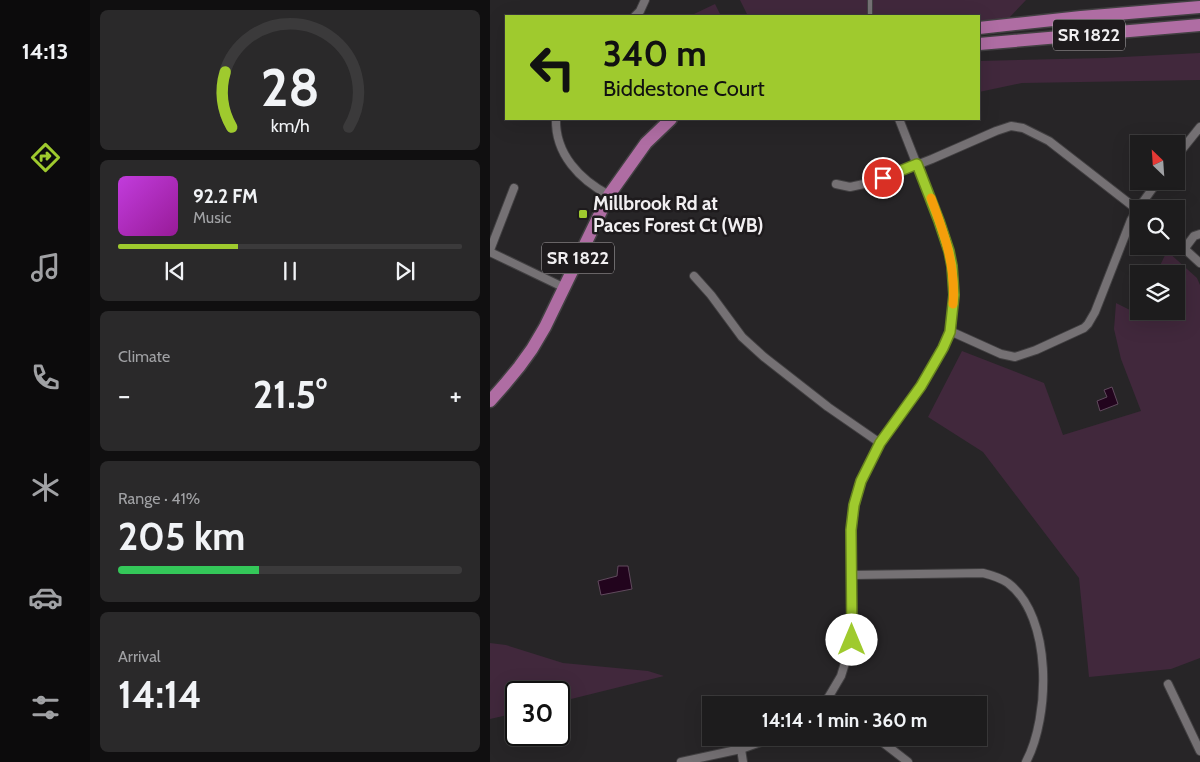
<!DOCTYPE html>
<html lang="en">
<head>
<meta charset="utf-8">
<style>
	:root { --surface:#1d1c1d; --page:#2a292a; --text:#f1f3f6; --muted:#a0a1a4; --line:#3b3a3b; --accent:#9fca2e }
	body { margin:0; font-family:Cabin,sans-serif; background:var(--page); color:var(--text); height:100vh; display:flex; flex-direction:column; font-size:19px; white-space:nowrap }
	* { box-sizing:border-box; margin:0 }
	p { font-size:16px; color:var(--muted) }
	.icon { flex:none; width:28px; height:28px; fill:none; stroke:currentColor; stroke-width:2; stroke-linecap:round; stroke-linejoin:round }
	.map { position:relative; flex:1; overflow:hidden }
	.sheet { display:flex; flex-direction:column; gap:10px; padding:10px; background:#100f10; width:400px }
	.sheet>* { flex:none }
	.top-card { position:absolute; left:15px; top:15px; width:475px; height:105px; border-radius:0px; box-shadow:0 5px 20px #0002,0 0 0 1px var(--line); background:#9fca2e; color:#111; overflow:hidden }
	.needle { width:32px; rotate:335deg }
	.buttons { position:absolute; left:640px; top:135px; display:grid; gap:10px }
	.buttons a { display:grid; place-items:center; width:55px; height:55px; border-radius:0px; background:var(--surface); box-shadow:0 5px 20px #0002,0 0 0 1px var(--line); font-size:25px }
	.speed { position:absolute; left:15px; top:681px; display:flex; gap:10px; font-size:25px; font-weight:700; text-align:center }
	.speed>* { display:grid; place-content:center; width:65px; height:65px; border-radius:50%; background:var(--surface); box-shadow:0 5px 20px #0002,0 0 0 1px var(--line); line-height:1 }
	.speed .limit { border:2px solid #111; border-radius:8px; background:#fff; color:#111 }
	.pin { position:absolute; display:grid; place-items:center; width:42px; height:42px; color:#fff; margin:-21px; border:2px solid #fff; border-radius:50%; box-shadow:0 1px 5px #0007 }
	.me { position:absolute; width:55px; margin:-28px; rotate:0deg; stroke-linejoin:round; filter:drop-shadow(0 0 4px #0008) }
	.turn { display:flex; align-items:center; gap:18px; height:105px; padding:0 15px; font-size:22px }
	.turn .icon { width:65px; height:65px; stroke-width:2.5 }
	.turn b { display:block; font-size:35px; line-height:42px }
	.big { font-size:38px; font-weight:800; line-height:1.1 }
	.sheet .widget { flex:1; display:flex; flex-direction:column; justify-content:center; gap:8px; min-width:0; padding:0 18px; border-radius:8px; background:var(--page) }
	.sheet .dial { align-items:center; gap:0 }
	.dial svg { height:130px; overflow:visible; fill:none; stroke:var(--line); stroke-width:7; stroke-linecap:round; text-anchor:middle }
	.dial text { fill:var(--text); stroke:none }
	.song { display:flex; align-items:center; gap:15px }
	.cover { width:60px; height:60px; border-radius:8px; background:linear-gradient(135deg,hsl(290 70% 55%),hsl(300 70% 35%)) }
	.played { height:5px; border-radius:2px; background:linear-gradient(90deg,var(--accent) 35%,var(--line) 35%) }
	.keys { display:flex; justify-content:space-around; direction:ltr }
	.heat { display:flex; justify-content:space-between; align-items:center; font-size:28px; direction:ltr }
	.charge { height:8px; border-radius:4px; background:linear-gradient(90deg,#34c759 41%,var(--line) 0) }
	.trip { position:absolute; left:212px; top:696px; width:285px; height:50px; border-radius:0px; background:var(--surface); box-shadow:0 5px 20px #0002,0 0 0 1px var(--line); font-weight:800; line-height:50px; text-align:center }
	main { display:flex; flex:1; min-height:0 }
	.tabs { display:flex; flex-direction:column; width:90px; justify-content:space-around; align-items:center; background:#0c0b0c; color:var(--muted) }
	.tabs .icon { width:35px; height:35px }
	.tabs .selected { color:var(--accent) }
	.tabs b { font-size:22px; color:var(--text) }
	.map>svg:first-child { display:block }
	.green { fill:#41283c }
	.water { fill:#22041d; stroke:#604a5d }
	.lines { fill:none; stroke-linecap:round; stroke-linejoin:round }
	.service-casing { stroke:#424042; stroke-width:6 }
	.minor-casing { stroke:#424042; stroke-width:10 }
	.primary-casing { stroke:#424042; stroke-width:15 }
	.service { stroke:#757174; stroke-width:4 }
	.minor { stroke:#757174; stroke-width:8 }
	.primary { stroke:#af6da3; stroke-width:12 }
	.route-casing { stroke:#67831e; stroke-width:12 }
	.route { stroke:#9fca2e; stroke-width:9 }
	.slow { stroke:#f59e0b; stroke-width:9 }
	.poi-dot { fill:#9fca2e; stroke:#1e1b1d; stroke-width:2 }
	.labels { text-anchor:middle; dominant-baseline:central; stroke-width:5; stroke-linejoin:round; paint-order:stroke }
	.shield { fill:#1e1b1d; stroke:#b2afb1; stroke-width:1 }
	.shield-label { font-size:18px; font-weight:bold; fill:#f1eff1 }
	.poi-label { font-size:19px; font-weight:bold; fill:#f1eff1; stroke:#1e1b1d; text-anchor:start }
</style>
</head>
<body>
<main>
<nav class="tabs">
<b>14:13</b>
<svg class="icon selected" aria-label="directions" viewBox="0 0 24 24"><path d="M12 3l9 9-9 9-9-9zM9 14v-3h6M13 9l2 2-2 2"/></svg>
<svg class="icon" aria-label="music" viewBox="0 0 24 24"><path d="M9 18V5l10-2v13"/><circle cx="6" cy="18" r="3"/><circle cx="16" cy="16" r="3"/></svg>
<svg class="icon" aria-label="phone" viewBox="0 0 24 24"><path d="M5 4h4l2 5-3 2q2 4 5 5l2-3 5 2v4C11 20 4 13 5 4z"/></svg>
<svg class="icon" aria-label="climate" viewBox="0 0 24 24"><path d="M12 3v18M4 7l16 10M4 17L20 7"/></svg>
<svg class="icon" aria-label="car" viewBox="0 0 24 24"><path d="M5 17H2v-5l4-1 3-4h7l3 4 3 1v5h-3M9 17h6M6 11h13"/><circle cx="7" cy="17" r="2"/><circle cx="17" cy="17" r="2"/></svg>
<svg class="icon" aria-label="filters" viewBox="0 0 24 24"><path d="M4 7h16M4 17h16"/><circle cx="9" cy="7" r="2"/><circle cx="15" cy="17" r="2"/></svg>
</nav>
<section class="sheet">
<div class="widget dial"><svg viewBox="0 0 100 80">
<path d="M14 69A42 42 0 1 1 86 69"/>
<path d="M14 69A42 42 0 0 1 10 35" stroke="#9fca2e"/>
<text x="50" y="56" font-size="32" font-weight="700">28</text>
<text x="50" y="72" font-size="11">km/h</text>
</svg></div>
<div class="widget">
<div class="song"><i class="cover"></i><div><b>92.2 FM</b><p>Music</p></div></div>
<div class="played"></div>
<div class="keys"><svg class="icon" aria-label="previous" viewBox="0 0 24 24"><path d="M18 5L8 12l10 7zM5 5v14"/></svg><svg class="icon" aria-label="pause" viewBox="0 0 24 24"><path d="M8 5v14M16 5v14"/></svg><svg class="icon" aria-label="next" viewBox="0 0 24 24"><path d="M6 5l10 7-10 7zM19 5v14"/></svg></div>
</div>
<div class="widget"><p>Climate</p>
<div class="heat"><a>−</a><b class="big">21.5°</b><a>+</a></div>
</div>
<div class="widget"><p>Range · 41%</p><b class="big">205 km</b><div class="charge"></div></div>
<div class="widget"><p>Arrival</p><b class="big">14:14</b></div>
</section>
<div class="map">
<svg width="710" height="762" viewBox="0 0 710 762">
	<rect width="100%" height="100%" fill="#272527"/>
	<g class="green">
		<path d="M 250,0 L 536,0 L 519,18 L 489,21 L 489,16 L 258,16 Z"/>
		<path d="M 225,4 L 231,16 L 205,16 L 204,14 Z"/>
		<path d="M 710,53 L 710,80 L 532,83 L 489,92 L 489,61 L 614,58 Z"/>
		<path d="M 677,251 L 707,278 L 710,285 L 710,658 L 681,669 L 599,677 L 589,578 L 493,452 L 438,417 L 472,351 L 554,383 L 573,435 L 651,411 L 631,359 L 624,329 L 626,303 L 648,314 L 649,311 L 686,311 L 686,274 L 666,274 Z"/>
		<path d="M 0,643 L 16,645 L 73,663 L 158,671 L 174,676 L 69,702 L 69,692 L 26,692 L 26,713 L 0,719 Z"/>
	</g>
	<g class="water">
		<path d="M 622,387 L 628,404 L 610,411 L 607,401 L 617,397 L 614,390 Z"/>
		<path d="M 128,566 L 138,566 L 142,589 L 111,595 L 108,581 L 127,576 Z"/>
	</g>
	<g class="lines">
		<g class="service-casing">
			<path id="service" d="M 380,0 L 380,16"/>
		</g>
		<g class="minor-casing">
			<g id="minor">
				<path d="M 145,16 L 150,11 L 155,0"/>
				<path d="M 66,119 C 65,154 90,180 119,195"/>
				<path d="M 686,157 L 710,127"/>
				<path d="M 346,184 L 360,187 L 383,182 L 442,159 L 506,131 L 521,126 L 533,128 L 559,141 L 649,211"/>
				<path d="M 686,241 L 710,263"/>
				<path d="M 695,248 L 704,236 L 710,234"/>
				<path d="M 0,250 L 24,188"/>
				<path d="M 0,252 L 75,288"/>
				<path d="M 204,276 L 221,295 L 252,337 L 274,357 L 338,407 L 390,443"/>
				<path d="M 460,331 L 511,354 L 525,357 L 546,350 L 594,328 L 598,324 L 605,312 L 641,220 L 647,210 L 668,181"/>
				<path d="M 362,575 L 493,573 C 501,575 511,578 518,583 C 563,617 560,717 536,762"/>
				<path d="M 678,684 L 710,751"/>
				<path d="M 338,698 L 347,705"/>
				<path d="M 330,705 L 338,698 L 351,676 L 362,640 L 361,530 L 365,505 L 371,481 L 390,443 L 431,386 L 453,348 L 460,331 L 464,295 L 462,266 L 459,251 L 449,221 L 409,119"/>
				<path d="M 387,738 L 418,762"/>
				<path d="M 251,749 L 253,762"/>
				<path d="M 191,762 L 251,749 L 282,738"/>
			</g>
		</g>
		<g class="primary-casing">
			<g id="primary">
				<path d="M 489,28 L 591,17 L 710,7"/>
				<path d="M 489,44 L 710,25"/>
				<path d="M 0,401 L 15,384 L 29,367 L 42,349 L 55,327 L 119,195 L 156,143 L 181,119"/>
			</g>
		</g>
		<use href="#service" class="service"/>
		<use href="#minor" class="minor"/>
		<use href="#primary" class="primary"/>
	</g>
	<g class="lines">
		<g class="route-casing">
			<path id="route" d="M 362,640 L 361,530 L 364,505 L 371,481 L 390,443 L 431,386 L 453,348 L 460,332 L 464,295 L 462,266 L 459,251 L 449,221 L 427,164 L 393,178"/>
		</g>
		<use href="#route" class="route"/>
		<path class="slow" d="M 441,198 C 454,233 466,265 463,304"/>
	</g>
	<rect class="poi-dot" x="88" y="209" width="10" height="10" rx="2.5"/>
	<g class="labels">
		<g class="shield">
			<rect x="563" y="19.5" width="72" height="31" rx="4"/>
			<rect x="52" y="242.5" width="72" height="31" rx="4"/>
		</g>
		<g class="shield-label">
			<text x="599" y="35">SR 1822</text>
			<text x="88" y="258">SR 1822</text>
		</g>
		<g class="poi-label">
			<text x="103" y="203">Millbrook Rd at<tspan x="103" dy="22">Paces Forest Ct (WB)</tspan></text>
		</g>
	</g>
</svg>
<div class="buttons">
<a><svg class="needle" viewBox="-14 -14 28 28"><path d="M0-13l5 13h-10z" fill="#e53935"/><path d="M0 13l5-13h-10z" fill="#a0a1a4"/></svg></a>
<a><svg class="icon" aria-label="search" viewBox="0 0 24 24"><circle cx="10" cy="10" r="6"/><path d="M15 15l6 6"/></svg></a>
<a><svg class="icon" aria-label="layers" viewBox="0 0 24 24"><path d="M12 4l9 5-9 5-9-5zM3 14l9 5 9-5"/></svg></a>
</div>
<div class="speed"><div class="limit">30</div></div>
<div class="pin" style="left:393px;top:178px;background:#d93025"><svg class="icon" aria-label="arrive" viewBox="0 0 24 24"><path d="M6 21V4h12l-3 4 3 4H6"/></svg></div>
<svg class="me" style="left:362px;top:640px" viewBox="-20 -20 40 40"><circle r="19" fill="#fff"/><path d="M0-13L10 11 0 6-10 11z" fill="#9fca2e"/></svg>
<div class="trip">14:14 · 1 min · 360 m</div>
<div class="top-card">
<div class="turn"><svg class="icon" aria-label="left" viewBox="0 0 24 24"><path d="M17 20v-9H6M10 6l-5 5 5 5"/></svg><div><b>340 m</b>Biddestone Court</div></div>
</div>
</div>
</main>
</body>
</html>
